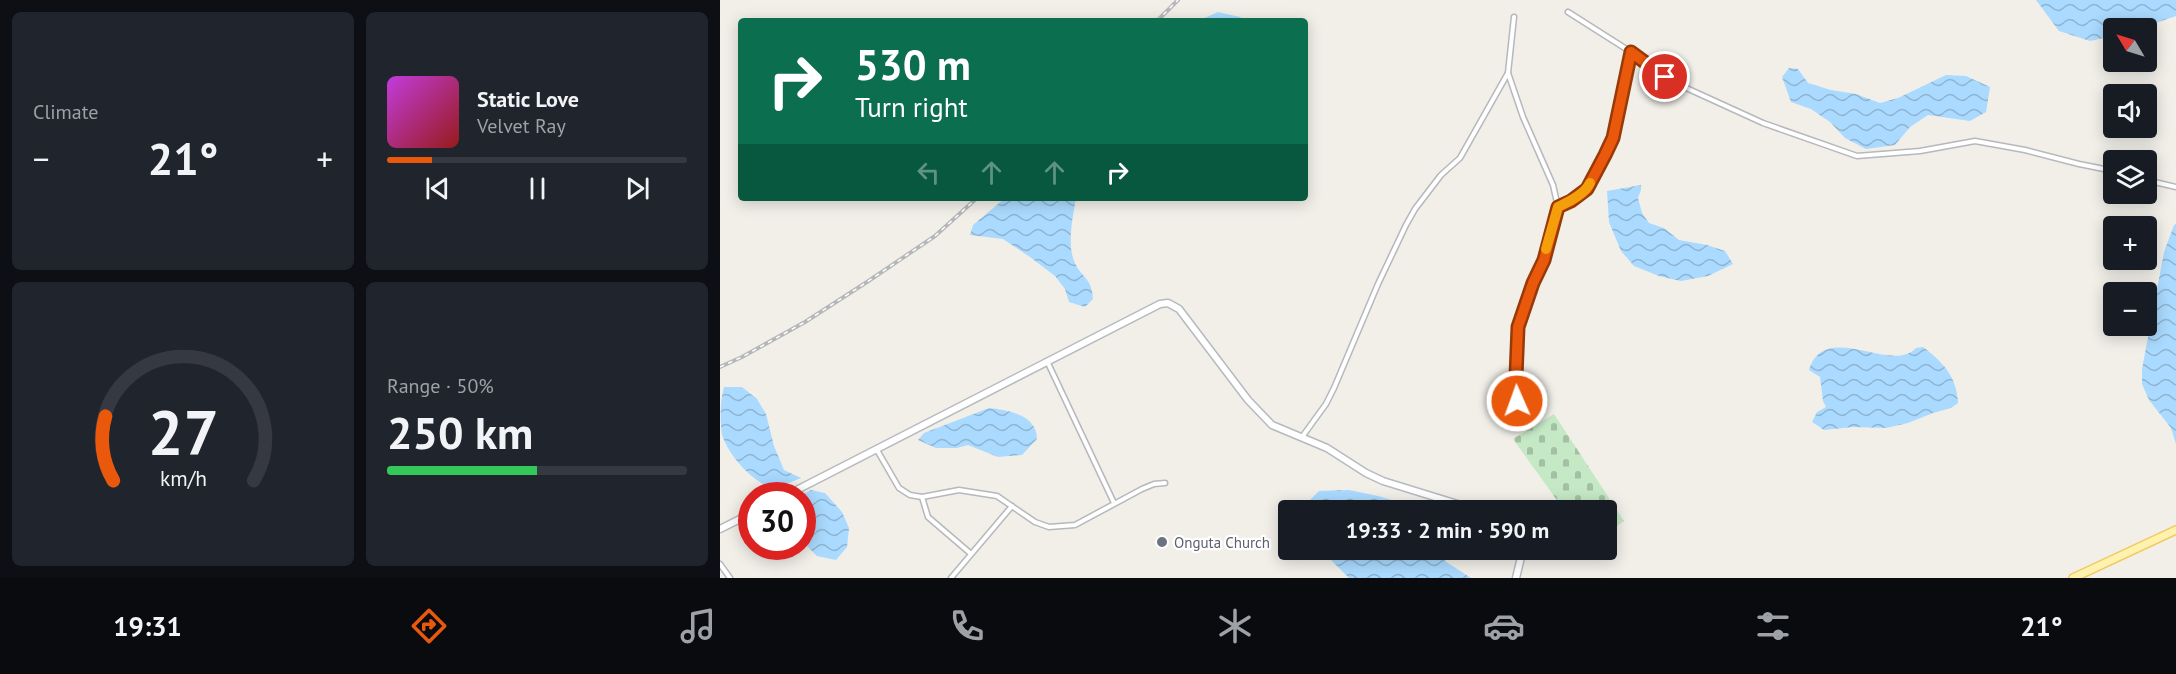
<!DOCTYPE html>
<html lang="en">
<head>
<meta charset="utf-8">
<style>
	:root { --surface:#171b24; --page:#20242c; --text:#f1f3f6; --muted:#9ea1a6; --line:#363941; --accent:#ea580c }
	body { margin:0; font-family:"PT Sans",sans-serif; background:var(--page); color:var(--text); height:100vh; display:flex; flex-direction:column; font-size:22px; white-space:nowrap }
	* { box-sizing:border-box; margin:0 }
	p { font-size:20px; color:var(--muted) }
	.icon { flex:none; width:33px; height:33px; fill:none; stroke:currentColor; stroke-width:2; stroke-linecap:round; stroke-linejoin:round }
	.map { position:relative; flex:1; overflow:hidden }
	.drawer { display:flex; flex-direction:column; gap:12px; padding:12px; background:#0d0f14; width:720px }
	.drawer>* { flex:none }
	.top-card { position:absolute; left:18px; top:18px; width:570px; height:183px; border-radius:6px; box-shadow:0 3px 15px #0003; background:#0b6e4f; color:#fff; overflow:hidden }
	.needle { width:39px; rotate:308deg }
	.fabs { position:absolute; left:1383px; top:18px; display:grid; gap:12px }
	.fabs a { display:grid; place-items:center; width:54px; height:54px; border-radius:6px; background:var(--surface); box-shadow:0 3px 15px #0003; font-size:30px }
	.speed { position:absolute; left:18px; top:482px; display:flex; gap:12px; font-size:30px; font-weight:700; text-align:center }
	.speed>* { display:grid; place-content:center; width:78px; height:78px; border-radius:50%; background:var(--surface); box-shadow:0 3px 15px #0003; line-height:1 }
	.speed .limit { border:9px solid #d22; background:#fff; color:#111 }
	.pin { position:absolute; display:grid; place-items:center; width:51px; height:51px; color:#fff; margin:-26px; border:3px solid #fff; border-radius:50%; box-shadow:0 2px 6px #0007 }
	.me { position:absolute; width:66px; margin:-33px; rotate:358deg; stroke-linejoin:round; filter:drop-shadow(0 0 4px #0008) }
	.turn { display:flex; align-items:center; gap:21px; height:126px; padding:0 18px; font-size:27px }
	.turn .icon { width:78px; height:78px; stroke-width:2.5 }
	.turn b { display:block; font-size:42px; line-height:51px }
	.lanes { display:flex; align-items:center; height:57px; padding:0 18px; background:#0003; justify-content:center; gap:30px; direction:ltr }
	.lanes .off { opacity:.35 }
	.big { font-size:45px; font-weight:700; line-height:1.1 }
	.drawer .card { flex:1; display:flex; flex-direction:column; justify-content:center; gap:9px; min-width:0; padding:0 21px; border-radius:9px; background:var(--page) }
	.drawer .dial { align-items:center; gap:0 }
	.dial svg { height:156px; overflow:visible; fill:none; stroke:var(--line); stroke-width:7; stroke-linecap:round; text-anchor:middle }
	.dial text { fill:var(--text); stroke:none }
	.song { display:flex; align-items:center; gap:18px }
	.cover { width:72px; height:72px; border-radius:9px; background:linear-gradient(135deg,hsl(290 70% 55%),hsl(0 70% 35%)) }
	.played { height:6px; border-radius:3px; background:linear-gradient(90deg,var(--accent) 15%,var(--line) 15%) }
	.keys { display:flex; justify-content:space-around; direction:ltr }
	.heat { display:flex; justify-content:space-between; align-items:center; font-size:33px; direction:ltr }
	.charge { height:9px; border-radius:4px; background:linear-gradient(90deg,#34c759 50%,var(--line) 0) }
	.drawer .tiles { flex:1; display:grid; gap:12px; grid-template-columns:repeat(2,1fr) }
	.trip { position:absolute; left:558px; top:500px; width:339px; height:60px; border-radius:6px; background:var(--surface); box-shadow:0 3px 15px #0003; font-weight:700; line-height:60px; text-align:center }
	.tab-bar { display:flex; height:96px; justify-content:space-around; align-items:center; background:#090b0e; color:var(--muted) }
	.tab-bar .icon { width:42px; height:42px }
	.tab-bar .on { color:var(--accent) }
	.tab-bar b { font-size:27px; color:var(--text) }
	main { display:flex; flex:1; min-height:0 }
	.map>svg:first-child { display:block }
	.cemetery { fill:url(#cemetery-stones) }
	.water { fill:url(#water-waves) }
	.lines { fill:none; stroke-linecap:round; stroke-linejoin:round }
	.street-casing { stroke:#b5b8bc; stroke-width:7 }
	.secondary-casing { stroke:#b6babf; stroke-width:9 }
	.primary-casing { stroke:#f2c960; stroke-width:10 }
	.street { stroke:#fff; stroke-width:4 }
	.secondary { stroke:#fff; stroke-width:6 }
	.primary { stroke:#fff2af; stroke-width:7 }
	.rail-casing { stroke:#b6b7b8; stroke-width:4 }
	.rail { stroke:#fff; stroke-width:1.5; stroke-dasharray:4.5; stroke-linecap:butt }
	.route-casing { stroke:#983908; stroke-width:15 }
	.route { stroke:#ea580c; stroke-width:10 }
	.slow { stroke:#f59e0b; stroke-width:10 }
	.worship-dot { fill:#6b7280; stroke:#fff; stroke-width:2 }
	.labels { text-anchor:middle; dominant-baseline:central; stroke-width:4.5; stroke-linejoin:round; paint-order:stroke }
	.worship-label { font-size:15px; fill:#5b616d; stroke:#fff; text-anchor:start }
</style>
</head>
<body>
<main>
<section class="drawer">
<div class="tiles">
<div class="card"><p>Climate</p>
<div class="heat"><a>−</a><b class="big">21°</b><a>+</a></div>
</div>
<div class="card">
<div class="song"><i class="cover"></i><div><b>Static Love</b><p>Velvet Ray</p></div></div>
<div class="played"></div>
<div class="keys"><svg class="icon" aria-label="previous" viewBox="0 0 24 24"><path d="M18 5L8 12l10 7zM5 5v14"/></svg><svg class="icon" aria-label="pause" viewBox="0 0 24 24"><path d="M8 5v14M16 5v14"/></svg><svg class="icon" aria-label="next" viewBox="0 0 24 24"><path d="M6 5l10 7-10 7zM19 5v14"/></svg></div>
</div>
<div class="card dial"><svg viewBox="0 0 100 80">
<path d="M14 69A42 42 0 1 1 86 69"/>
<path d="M14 69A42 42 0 0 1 10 36" stroke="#ea580c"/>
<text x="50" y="56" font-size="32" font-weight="700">27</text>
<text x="50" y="72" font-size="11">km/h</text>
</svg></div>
<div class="card"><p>Range · 50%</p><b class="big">250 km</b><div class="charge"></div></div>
</div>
</section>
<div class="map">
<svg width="1456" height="578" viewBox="0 0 1456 578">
	<defs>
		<pattern id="cemetery-stones" width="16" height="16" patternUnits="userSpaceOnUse" patternTransform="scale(1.5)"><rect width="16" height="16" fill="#c5e8c5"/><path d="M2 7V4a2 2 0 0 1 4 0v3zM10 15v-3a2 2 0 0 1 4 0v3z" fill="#a3c0a4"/></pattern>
		<pattern id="water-waves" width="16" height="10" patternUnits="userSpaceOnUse" patternTransform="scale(1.5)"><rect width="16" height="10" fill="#aadaff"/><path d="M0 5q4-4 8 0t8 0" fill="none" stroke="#8eb4d2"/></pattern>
	</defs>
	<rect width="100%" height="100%" fill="#f1efe8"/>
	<path class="cemetery" d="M 834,414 L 904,521 L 887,533 L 886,510 L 844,510 L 793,439 Z"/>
	<g class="water">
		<path d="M 1316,0 L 1456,0 L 1456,16 L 1421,28 L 1394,28 L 1393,36 L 1370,41 L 1339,31 Z"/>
		<path d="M 498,12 L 520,17 L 525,21 L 478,21 Z"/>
		<path d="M 1069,68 L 1078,69 L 1088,83 L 1111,90 L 1136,94 L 1160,103 L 1178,98 L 1226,75 L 1246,76 L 1270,87 L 1266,112 L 1250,121 L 1208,115 L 1190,127 L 1175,145 L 1146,149 L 1125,138 L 1110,122 L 1091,109 L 1071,102 L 1062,77 Z"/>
		<path d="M 921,185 L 921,190 L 918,198 L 922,213 L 929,223 L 944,228 L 959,240 L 987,245 L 1005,251 L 1013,264 L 988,276 L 961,281 L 939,276 L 914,266 L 901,251 L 889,222 L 887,191 Z"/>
		<path d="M 285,198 L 356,198 C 353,216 347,243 354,261 C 361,278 372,277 373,299 L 365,307 L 349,302 L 345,289 L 335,276 L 310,257 L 283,239 L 250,235 L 253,225 Z"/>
		<path d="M 1456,224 L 1456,444 L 1451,428 L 1429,400 L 1422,384 L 1422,369 L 1444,252 L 1454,225 Z"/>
		<path d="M 1203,347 C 1223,362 1237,377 1238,403 L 1231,408 L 1213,413 L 1188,423 L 1166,428 L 1133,427 L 1104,430 L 1092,422 L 1097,412 L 1106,407 L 1103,401 L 1100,377 L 1089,370 C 1105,319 1171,375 1196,348 Z"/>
		<path d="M 4,387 L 22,387 L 37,399 L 46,414 L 54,446 L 64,470 L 81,478 L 54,489 C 31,481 10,457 2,435 C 0,420 0,401 4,387 Z"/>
		<path d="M 269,408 C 288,410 317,415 317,439 L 302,455 L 278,457 L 248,445 L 237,448 L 216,448 L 198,440 L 204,433 Z"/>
		<path d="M 91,490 L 105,493 L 122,512 L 129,528 L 127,547 L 116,560 L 97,556 L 83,542 L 82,495 L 81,495 Z"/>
		<path d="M 629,490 L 658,496 L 707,510 L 584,510 L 583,507 L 599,491 Z"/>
		<path d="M 600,549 L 729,549 L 725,561 L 751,578 L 629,578 Z"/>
	</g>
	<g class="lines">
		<g class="street-casing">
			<g id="street">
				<path d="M 848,12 L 911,52 L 951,81 L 1043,123 L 1137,156 L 1200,151 L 1255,141 L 1305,150 L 1359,164 L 1394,171"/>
				<path d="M 794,17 L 788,73 L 803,117 L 833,185 L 838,207 L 824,260 L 813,283 L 798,327 L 796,376 L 797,401"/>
				<path d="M 1426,180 L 1456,187"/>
				<path d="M 838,207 L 851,201 L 867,189 L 885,155 L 893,138 L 911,52"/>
				<path d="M 327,361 L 394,503"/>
				<path d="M 582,437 L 606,404 L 614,388 L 658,284 L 686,225 L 695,209 L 721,175 L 740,158 L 788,73"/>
				<path d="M 157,450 L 179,488 L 190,495 L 202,497 L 239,490 L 277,496 L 315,522 L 329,527 L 355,525 L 422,489 L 434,484 L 445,483"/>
				<path d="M 202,497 L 208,517 L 250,553"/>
				<path d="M 0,564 L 10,578"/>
				<path d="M 231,578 L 292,506"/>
			</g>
		</g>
		<g class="secondary-casing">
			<g id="secondary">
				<path d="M 67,495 L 440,304 L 448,303 L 459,309 L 528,400 L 552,425 L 607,448 L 646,473 L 663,481 L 757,510"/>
				<path d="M 0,529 L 32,513"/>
				<path d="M 796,578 L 803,549"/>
			</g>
		</g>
		<g class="primary-casing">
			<path id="primary" d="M 1353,578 L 1456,530"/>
		</g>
		<use href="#street" class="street"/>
		<use href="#secondary" class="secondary"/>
		<use href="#primary" class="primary"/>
		<g class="rail-casing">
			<g id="rail">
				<path d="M 437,21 L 458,0"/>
				<path d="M 0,367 L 22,357 L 85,322 L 147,282 L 215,236 L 257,198"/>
			</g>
		</g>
		<use href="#rail" class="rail"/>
	</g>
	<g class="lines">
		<g class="route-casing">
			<path id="route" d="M 797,401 L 796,376 L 798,327 L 813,283 L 824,260 L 838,207 L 851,201 L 867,189 L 885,155 L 893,138 L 911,52 L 945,77"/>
		</g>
		<use href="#route" class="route"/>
		<path class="slow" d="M 826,249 L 838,207 C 850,201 864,195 870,183"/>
	</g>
	<circle class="worship-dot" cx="442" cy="542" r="6"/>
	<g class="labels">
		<g class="worship-label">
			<text x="454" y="542">Onguta Church</text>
		</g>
	</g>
</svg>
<div class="fabs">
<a><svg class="needle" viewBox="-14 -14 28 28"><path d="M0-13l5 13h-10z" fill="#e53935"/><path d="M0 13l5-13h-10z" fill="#9ea1a6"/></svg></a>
<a><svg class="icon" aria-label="sound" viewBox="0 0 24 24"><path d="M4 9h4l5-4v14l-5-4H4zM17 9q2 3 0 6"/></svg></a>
<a><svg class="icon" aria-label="layers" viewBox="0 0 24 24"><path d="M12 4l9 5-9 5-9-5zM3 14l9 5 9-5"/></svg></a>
<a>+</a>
<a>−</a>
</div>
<div class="speed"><div class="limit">30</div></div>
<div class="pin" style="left:945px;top:77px;background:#d93025"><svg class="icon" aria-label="arrive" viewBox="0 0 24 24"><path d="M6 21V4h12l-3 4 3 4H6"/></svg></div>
<svg class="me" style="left:797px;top:401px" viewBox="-20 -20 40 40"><circle r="17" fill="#ea580c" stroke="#fff" stroke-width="3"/><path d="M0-11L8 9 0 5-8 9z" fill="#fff"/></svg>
<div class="trip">19:33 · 2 min · 590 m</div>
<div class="top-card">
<div class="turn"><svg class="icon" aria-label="right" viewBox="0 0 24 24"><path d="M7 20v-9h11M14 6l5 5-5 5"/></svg><div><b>530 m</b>Turn right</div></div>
<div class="lanes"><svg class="icon off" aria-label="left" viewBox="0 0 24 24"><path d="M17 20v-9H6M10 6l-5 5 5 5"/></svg><svg class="icon off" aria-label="ahead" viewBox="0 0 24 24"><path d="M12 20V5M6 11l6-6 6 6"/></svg><svg class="icon off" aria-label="ahead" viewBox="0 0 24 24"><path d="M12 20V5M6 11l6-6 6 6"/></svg><svg class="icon" aria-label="right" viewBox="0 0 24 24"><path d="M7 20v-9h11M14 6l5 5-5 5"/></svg></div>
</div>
</div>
</main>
<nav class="tab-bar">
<b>19:31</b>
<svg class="icon on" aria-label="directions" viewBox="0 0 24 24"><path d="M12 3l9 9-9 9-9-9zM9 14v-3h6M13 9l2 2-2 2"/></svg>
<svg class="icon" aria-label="music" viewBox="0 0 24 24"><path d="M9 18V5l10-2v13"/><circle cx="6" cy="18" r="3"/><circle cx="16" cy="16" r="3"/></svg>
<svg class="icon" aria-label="phone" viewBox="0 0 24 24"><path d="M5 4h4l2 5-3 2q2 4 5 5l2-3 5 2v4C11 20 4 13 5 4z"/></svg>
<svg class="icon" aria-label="climate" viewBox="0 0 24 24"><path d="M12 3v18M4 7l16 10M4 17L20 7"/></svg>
<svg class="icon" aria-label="car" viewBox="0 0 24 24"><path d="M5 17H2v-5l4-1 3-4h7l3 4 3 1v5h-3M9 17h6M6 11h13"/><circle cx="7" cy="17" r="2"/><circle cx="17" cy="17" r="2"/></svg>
<svg class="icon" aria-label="filters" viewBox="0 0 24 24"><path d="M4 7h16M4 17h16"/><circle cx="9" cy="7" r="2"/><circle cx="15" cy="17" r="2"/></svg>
<b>21°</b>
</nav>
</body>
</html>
